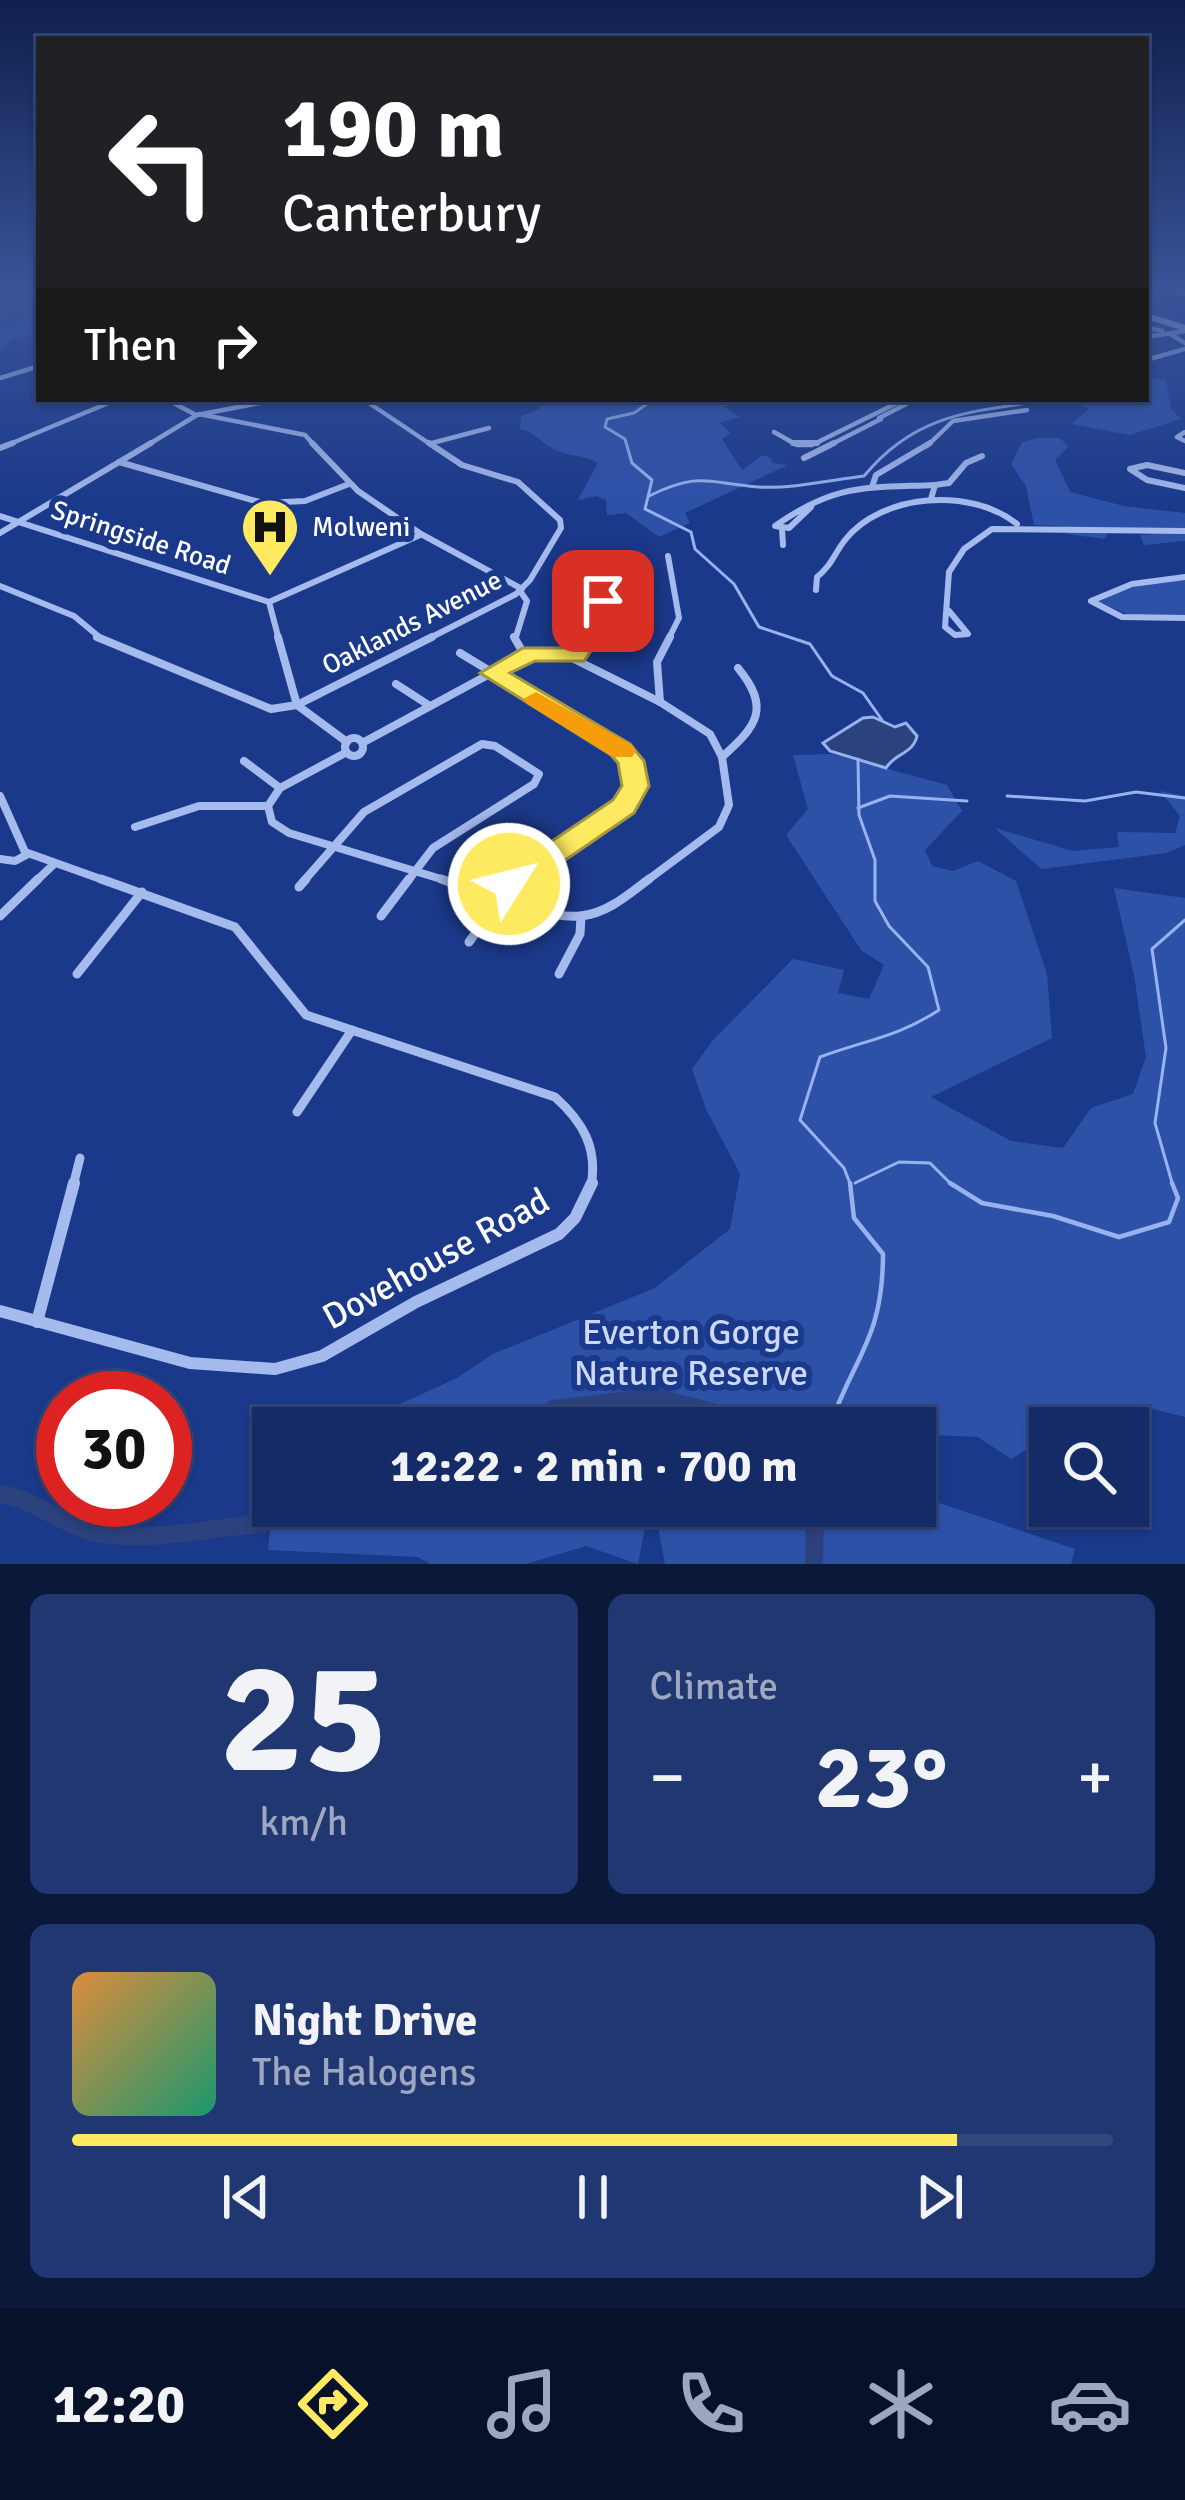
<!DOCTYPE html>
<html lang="en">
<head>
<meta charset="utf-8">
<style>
	:root { --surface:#142b68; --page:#213771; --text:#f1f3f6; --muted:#9da7c0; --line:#33477c; --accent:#feea61 }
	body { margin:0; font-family:Signika,sans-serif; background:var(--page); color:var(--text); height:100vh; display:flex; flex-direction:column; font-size:45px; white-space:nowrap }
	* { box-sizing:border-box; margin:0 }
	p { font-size:39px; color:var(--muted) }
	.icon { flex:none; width:66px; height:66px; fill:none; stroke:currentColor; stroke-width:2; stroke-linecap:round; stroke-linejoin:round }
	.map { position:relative; height:1564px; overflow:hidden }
	.side { display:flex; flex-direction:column; gap:30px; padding:30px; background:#0b1839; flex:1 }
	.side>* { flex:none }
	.top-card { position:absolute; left:36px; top:36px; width:1113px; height:366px; border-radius:0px; box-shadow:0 3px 9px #0004,0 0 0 3px var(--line); background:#202124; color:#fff; overflow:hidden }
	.controls { position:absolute; left:1029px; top:1407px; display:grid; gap:24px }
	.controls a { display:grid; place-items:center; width:120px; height:120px; border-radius:0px; background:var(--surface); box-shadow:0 3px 9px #0004,0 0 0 3px var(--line); font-size:60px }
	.speed { position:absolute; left:36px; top:1371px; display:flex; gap:24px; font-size:60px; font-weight:700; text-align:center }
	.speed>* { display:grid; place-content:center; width:156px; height:156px; border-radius:50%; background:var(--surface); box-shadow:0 3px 9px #0004,0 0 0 3px var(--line); line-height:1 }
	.speed .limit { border:18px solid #d22; background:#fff; color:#111 }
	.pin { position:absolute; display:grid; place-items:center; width:102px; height:102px; color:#fff; margin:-51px; border-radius:24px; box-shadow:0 6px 18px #0006 }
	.me { position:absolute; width:132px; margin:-66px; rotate:54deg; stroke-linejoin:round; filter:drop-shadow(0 0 9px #0008) }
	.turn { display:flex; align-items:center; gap:42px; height:252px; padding:0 48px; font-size:54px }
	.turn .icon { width:156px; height:156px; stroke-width:2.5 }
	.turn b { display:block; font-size:84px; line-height:102px }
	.then { display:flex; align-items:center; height:114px; padding:0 48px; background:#0003; gap:24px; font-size:45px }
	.big { font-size:90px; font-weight:700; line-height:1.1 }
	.side .widget { flex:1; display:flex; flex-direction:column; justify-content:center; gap:18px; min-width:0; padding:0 42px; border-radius:18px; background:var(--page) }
	.side .dial { align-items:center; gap:0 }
	.dial b { font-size:156px; line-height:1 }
	.song { display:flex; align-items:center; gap:36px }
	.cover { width:144px; height:144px; border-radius:18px; background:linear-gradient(135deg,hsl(30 70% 55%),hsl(160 70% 35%)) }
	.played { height:12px; border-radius:6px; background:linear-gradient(90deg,var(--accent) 85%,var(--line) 85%) }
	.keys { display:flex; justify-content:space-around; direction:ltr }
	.heat { display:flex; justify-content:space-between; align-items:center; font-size:66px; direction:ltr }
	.side .tiles { flex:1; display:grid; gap:30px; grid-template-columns:1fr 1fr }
	.widget:last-child { grid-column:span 2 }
	.trip { position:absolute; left:252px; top:1407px; width:684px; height:120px; border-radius:0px; background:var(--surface); box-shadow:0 3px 9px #0004,0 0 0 3px var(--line); font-weight:700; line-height:120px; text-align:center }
	.menu { display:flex; height:192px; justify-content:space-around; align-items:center; background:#08112a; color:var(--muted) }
	.menu .icon { width:84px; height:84px }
	.menu .active { color:var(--accent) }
	.menu b { font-size:54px; color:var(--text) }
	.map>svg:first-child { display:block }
	.green { fill:#2e51a8 }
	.water { fill:#2b427e; stroke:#98b2ef; stroke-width:3 }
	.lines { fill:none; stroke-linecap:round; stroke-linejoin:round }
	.stream-far1 { stroke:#98b2ef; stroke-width:3 }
	.stream { stroke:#98b2ef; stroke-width:4.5 }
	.river-far1 { stroke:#2b427e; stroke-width:8 }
	.river { stroke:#2b427e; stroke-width:18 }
	.minor-far4 { stroke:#a5baed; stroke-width:4.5 }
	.minor-far3 { stroke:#a5baed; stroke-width:6 }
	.minor-far2 { stroke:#a5baed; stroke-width:8 }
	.minor-far1 { stroke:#a5baed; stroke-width:9 }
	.minor { stroke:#a5baed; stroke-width:12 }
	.secondary { stroke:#d2dcf9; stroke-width:6 }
	.route { fill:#feea61; stroke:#a5983f; stroke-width:3 }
	.slow { fill:#f59e0b }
	.labels { text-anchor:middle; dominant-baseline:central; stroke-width:12; stroke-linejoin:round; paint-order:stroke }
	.far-poi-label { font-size:27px; fill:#fff; stroke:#1b398a; text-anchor:start }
	.far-street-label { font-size:27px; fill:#fff; stroke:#1b398a }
	.near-street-label { font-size:36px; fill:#fff; stroke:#1b398a }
	.near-park-label { font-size:36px; fill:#cbd8f9; stroke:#1b398a }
</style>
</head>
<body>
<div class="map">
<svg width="1185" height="1564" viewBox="0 0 1185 1564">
	<rect width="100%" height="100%" fill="#1b398a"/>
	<g class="green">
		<path d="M 0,289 L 39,289 L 39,333 L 12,339 L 0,351 Z"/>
		<path d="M 1146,377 L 1166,380 L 1171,409 L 1181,419 L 1130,435 L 1072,424 L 1089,409 L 1075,402 L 1146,399 Z"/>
		<path d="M 535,399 L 753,399 L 724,407 L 740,417 L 719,423 L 731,433 L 722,439 L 742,470 L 763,455 L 771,458 L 772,463 L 788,465 L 685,513 L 690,523 L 659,537 L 626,513 L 607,515 L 606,500 L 596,496 L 578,500 L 598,463 C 584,455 575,457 561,452 C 543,446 536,432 520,429 L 521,416 L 540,409 Z"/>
		<path d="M 1037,438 L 1059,438 L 1069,446 L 1055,460 L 1070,492 L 1124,506 L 1185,513 L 1185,541 L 1144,545 L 1140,535 L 1168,533 L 1109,528 L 1105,539 L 1067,534 L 1061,526 L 1034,525 L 1026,486 L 1011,464 L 1022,442 Z"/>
		<path d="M 1185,580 L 1185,618 L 1134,617 L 1092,599 L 1149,583 Z"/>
		<path d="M 832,754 L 947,785 L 962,811 L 925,850 L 932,866 L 953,871 L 978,861 L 1016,881 L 1047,974 L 1052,1038 L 931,1097 L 1011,1141 L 1063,1148 L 1091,1108 L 1133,1094 L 1146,1057 L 1134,975 L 1114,888 L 1185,898 L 1185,1417 L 1149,1408 L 1119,1420 L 1078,1417 L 1061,1428 L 1050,1428 L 1050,1435 L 1011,1459 L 978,1437 L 934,1435 L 924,1476 L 915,1476 L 915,1428 L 348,1428 L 457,1378 L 493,1354 L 655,1288 L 730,1229 L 740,1174 L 706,1109 L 692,1069 L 713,1040 L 793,959 L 844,970 L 838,993 L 869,999 L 884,965 L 861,950 L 786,835 L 808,809 L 793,755 Z"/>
		<path d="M 1160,791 L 1185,796 L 1185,845 L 1167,853 L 1041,869 L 995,828 L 1073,851 L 1119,847 L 1117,832 L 1175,833 L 1180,816 Z"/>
		<path d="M 915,1485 L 922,1497 L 1075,1549 L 1071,1564 L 665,1564 L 654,1506 L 915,1506 Z"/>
		<path d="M 273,1500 L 273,1506 L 649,1506 L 638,1564 L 586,1546 L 526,1564 L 430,1564 L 418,1557 L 268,1550 Z"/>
	</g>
	<path class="water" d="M 873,717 L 895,727 L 906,723 L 917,736 C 913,754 895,753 886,768 L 830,751 L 823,743 L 863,718 Z"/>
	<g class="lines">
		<g class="stream-far1">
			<path d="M 654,399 L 634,413 L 607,419 L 605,427 L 625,439 L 632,463 L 652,480 L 645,509 L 691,532 L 695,549 L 734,584 L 759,627 L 810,644 L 832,676 L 863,693 L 882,720"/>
			<path d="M 701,399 L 713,403 L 727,399"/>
			<path d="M 649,496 C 700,471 707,483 759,487 C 792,489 831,480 864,476 C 917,412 972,412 1048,400"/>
			<path d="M 1007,796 L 1085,801 L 1136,792 L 1185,798"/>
			<path d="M 858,808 L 890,796 L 967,801"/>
			<path d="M 855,1183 L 899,1162 L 930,1163 L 953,1186"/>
			<path d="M 851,1186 L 844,1168 L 800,1120 L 820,1057 C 866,1040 898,1037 939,1010 L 928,967 L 889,926 L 875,901 L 875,860 L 859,815 L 858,759"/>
			<path d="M 1173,1186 L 1155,1123 L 1166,1048 L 1152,949 L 1185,920"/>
		</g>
		<g class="stream">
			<path d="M 950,1183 L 982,1203 L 1053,1216 L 1119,1237 L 1169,1222 L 1178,1198 L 1172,1183"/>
			<path d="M 829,1428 C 854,1356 883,1339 883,1254 L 854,1218 L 850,1183"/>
		</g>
		<path class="river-far1" d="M 0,325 L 19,316 L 12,302 L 20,289"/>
		<g class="river">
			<path d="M 548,1428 L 553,1409 L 655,1397 L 773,1428"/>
			<path d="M 0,1494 C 38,1500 67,1529 104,1534 C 156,1542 211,1527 263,1524 L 278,1510 L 319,1518 L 377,1506"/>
			<path d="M 814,1564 L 815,1506"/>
		</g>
		<g class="minor-far4">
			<path d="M 1167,289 L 1185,293"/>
			<path d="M 1146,327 L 1162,331"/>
			<path d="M 1170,334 L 1185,343"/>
			<path d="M 1146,337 L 1185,331"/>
			<path d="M 1146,360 L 1185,349"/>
			<path d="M 0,378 L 39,366"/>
			<path d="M 166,399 L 196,415"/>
			<path d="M 363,399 L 433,446"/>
			<path d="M 437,399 L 464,401"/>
			<path d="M 199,414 L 305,435 L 315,446"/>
			<path d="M 879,418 L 916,399"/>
			<path d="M 774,432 L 797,445 L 812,445 L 905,399"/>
			<path d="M 1185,432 L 1177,437 L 1185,441"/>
			<path d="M 432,443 L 489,428"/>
			<path d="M 5,446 L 118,399"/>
			<path d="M 146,446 L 197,415 L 280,399"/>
			<path d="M 828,446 L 881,419"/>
			<path d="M 927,446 L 953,421 L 1027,410"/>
		</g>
		<g class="minor-far3">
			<path d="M 312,443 L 358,491 L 421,534 L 522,589"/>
			<path d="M 793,443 L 817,443"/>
			<path d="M 0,448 L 13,443"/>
			<path d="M 804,458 L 834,443"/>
			<path d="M 119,462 L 263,503 L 305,501 L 349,484"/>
			<path d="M 1185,473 L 1147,465 L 1130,469 L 1147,480 L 1185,488"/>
			<path d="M 872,487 L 876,475 L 930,443"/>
			<path d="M 931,499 L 935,485 L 949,483 L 966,463 L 982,456"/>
			<path d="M 811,507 L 789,528 L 775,526 C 836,483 866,488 935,485"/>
			<path d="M 0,516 L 269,602"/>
			<path d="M 782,529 L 783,545"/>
			<path d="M 0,533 L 151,443"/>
			<path d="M 668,556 L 679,618 L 668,640"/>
			<path d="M 1185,577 L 1132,584 L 1091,601 L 1122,617 L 1185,618"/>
			<path d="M 0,586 L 74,616 L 103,640"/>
			<path d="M 816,590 L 817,577 C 832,565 834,554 845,540 C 882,493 971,487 1017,524"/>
			<path d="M 949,611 L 968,634 L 955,635 L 945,627 L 949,572 L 964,549 L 992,529 L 1185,531"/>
			<path d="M 279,640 L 269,602 L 420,535"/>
			<path d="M 426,640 L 516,594 L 530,580 L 561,528 L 560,520 L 518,482 L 462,465 L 429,443"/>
			<path d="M 515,640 L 527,601 L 520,591"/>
			<path d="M 586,640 L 603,614 L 601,577"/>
		</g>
		<g class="minor-far2">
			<path d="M 97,637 L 271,709 L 297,705 L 432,637"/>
			<path d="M 278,637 L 297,705 L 347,742"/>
			<path d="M 514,637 L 525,656"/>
			<path d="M 460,653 L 624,752 L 631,761 L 636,786 L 614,813 L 512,882"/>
			<path d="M 575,656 L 588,637"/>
			<path d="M 396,684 L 430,706"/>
			<path d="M 660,702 L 657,662 L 670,637"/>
			<circle cx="354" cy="747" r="9"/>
			<path d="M 364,742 L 521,657 L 562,653 L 660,702 L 710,734 L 722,757 L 729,805 L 719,827 L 645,882"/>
			<path d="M 345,753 L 280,788 L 268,806 L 272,822 L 289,833 L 451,882"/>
			<path d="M 722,757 C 757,726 771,708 738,668"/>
			<path d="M 244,761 L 280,788"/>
			<path d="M 0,796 L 25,852 L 109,882"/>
			<path d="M 135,827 L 199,806 L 268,806"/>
			<path d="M 0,859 L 15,861 L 28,854"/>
			<path d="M 35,882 L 53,865"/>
			<path d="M 303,882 L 364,812 L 482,744 L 495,746 L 539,774 L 534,784 L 433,848 L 407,882"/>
		</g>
		<g class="minor-far1">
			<path d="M 101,879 L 235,927 L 306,1015 L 555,1097 C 583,1122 598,1148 591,1186"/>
			<path d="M 441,879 C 478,891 543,920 581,916 C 608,913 629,894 649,879"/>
			<path d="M 299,887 L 306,879"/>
			<path d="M 0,916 L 38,879"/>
			<path d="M 381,916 L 409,879"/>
			<path d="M 469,942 L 515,879"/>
			<path d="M 77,974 L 142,892"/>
			<path d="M 559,974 L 580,934 L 581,916"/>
			<path d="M 297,1112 L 352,1030"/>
			<path d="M 73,1186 L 80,1158"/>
		</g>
		<g class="minor">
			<path d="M 0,1311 L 190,1363 L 275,1369 L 322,1356 L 416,1302 L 559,1234 L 575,1218 L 592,1183"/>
			<path d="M 37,1322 L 74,1183"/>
		</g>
		<path class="secondary" d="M 1146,316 L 1185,328"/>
	</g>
	<linearGradient id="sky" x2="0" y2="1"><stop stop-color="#0f1f4c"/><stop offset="0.57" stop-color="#395498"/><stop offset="1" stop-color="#395498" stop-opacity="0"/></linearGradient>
	<rect width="1185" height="508" fill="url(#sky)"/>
	<path class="route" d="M 603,594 L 614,601 L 613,620 L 584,661 L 535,661 L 510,673 L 630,744 L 644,761 L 649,786 L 634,813 L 520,891 L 499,891 L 494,884 L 499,877 L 613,800 L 622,786 L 618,763 L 611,755 L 480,673 L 523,648 L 569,648 L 589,620 L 592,601 Z"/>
	<path class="slow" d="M 536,692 L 632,745 L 636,751 L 632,757 L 613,757 L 527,704 L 523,699 Z"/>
	<defs>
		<g id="hospital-pin" transform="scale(3)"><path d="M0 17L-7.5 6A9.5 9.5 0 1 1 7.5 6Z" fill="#feea61" stroke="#1b398a"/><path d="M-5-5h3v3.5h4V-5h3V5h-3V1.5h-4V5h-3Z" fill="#111"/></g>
	</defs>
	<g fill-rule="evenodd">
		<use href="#hospital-pin" x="270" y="527"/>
	</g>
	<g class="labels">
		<g class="far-poi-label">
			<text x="312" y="527">Molweni</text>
		</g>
		<g class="far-street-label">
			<text transform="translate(141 538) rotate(18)">Springside Road</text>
			<text transform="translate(412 623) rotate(-27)">Oaklands Avenue</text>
		</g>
		<g class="near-street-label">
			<text transform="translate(436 1259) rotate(-29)">Dovehouse Road</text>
		</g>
		<g class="near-park-label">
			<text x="691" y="1332">Everton Gorge<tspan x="691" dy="41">Nature Reserve</tspan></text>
		</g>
	</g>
</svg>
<div class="controls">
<a><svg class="icon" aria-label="search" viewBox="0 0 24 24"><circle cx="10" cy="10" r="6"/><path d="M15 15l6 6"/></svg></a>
</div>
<div class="speed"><div class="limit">30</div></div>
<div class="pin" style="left:603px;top:601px;background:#d93025"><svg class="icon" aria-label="arrive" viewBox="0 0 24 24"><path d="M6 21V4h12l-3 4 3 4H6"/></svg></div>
<svg class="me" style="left:509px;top:884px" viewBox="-20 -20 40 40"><circle r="17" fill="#feea61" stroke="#fff" stroke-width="3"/><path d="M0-11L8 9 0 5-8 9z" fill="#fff"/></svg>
<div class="trip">12:22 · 2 min · 700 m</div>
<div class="top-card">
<div class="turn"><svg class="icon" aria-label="left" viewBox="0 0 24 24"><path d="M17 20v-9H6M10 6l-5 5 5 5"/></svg><div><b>190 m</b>Canterbury</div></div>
<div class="then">Then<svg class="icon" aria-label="right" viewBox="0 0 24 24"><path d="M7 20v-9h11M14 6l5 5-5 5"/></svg></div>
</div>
</div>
<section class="side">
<div class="tiles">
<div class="widget dial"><b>25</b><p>km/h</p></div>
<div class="widget"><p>Climate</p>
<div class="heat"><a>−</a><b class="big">23°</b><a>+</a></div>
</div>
<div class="widget">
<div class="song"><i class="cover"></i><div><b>Night Drive</b><p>The Halogens</p></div></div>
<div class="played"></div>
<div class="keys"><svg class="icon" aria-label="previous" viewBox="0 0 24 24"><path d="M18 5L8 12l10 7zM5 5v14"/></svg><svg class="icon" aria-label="pause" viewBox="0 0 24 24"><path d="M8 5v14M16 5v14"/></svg><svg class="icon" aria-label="next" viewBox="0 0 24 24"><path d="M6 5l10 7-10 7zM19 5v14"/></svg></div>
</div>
</div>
</section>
<nav class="menu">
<b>12:20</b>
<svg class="icon active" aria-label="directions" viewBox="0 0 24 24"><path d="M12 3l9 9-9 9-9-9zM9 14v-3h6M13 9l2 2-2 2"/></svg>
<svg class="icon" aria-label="music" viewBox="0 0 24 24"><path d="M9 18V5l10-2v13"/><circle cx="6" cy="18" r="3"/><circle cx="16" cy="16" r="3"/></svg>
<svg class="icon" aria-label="phone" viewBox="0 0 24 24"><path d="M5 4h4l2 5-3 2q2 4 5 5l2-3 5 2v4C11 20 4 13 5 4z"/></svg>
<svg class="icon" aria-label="climate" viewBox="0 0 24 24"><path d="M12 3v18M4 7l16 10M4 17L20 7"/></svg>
<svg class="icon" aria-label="car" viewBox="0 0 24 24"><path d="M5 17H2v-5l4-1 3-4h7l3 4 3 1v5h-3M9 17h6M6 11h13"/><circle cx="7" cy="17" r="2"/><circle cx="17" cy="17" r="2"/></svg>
</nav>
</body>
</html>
